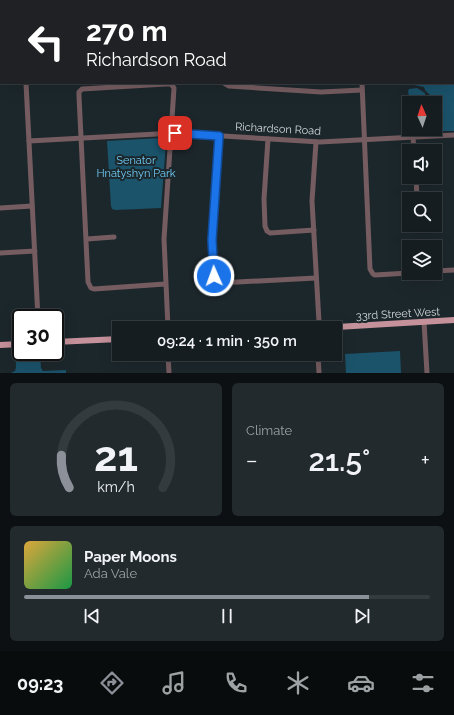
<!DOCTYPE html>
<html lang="en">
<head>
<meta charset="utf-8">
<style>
	:root { --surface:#151d21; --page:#222a2e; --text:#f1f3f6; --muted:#9da2a5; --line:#343b3f; --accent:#8c9099 }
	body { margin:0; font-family:Raleway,sans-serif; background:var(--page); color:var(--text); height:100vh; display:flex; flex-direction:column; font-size:15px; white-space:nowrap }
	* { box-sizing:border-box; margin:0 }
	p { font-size:13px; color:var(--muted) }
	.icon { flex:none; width:22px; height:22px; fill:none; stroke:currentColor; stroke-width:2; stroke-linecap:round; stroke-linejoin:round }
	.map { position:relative; height:373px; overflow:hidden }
	.side { display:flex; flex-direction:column; gap:10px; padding:10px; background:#0c1012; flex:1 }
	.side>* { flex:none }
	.top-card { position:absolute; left:0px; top:0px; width:454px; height:84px; box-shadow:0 4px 16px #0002,0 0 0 1px var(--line); background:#202124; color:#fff; overflow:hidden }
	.needle { width:26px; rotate:357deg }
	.controls { position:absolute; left:402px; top:96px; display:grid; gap:8px }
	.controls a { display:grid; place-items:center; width:40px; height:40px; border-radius:0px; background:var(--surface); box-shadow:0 4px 16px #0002,0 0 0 1px var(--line); font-size:20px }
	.speed { position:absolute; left:12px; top:309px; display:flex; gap:8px; font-size:20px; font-weight:700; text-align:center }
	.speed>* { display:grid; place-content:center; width:52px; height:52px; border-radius:50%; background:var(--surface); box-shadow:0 4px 16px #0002,0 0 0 1px var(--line); line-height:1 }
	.speed .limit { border:2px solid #111; border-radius:6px; background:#fff; color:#111 }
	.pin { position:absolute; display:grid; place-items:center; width:34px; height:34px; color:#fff; margin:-17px; border-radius:8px; box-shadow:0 2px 6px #0006 }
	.me { position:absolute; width:44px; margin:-22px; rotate:358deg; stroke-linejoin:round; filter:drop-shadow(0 0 3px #0008) }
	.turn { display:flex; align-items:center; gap:14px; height:84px; padding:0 20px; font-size:18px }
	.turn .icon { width:52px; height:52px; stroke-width:2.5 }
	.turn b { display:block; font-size:28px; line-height:34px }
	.big { font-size:30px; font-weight:600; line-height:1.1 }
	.side .tile { flex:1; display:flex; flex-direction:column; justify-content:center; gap:6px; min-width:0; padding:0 14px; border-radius:6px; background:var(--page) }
	.side .dial { align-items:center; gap:0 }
	.dial svg { height:104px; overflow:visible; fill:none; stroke:var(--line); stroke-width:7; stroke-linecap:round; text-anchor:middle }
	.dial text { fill:var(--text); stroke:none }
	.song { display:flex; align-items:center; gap:12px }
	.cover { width:48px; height:48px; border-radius:6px; background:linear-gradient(135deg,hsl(40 70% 55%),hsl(140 70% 35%)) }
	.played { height:4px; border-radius:2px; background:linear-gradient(90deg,var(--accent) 85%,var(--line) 85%) }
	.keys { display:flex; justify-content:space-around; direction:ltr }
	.heat { display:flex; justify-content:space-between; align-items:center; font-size:22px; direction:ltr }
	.side .tiles { flex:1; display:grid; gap:10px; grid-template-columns:1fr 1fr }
	.tile:last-child { grid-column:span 2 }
	.trip { position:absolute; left:112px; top:321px; width:230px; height:40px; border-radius:0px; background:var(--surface); box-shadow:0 4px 16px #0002,0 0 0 1px var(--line); font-weight:600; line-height:40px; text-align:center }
	.menu { display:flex; height:64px; justify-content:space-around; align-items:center; background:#080c0d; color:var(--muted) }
	.menu .icon { width:28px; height:28px }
	.menu .active { color:var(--accent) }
	.menu b { font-size:18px; color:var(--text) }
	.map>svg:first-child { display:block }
	.green { fill:#1b536b }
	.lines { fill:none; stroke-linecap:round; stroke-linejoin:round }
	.minor { stroke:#755c60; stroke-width:5 }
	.major { stroke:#c5919a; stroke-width:6 }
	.route-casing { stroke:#114b97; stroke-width:10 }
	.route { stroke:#1a73e8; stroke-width:7 }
	.labels { text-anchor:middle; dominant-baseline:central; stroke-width:4; stroke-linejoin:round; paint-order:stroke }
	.street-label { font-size:11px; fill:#d2d9dc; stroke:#1c272c }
	.park-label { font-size:11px; fill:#71cbf5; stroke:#1c272c }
</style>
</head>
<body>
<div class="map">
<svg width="454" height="373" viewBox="0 0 454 373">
	<rect width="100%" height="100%" fill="#1c272c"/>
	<g class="green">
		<path d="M 395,0 L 454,0 L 454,131 L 441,131 L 439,104 L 425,90 L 424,87 L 414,85 L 411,83 L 453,83 L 453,1 Z"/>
		<path d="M 417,88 L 425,93 L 425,100 L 410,101 L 408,91 L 409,89 Z"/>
		<path d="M 161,138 L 165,139 L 166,143 L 161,208 L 115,210 L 112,209 L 111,206 L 107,141 Z"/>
		<path d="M 15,348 L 21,348 L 21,352 L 40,352 L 41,368 L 43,371 L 66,370 L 66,373 L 0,373 L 11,373 L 15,371 L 16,367 Z"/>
		<path d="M 400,351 L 401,373 L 346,373 L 345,354 Z"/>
	</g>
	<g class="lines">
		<g class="minor">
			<path d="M 22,0 L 22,1"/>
			<path d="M 73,0 L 73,1"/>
			<path d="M 123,0 L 123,1"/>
			<path d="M 174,0 L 174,1"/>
			<path d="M 221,0 L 221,1"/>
			<path d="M 367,1 L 367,0"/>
			<path d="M 0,33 L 1,33"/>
			<path d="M 26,83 L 38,318"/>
			<path d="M 224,83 L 229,86 L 321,92 L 362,90"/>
			<path d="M 362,83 L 370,269 L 373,274 L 375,275 L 409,273"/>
			<path d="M 219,135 L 212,240 L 214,276 L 218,283 L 316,278"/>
			<path d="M 413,137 L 414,151"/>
			<path d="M 268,139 L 264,199 L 265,226 L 267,231 L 270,233 L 314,230"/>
			<path d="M 29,141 L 175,133 L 320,142 L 454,135"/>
			<path d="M 316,142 L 312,201 L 319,322 L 318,328"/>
			<path d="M 416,177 L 417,199"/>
			<path d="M 0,208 L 32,206"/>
			<path d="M 87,239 L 114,237"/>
			<path d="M 0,253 L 35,251"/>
			<path d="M 435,271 L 454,270"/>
			<path d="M 165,284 L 94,289 L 91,288 L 88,282 L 79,96 L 79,92 L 82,89 L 166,84 L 171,84 L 174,88 L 164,239 L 168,328"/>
			<path d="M 424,322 L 427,373"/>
			<path d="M 168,354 L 169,373"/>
			<path d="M 318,354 L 319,373"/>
		</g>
		<g class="major">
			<path d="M 320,328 L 454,320"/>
			<path d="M 55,342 L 119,339"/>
			<path d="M 0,345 L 21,344"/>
		</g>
	</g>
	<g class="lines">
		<g class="route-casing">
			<path id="route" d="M 175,133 L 219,136 L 212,240 L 214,276"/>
		</g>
		<use href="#route" class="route"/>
	</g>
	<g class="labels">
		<g class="street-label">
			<text transform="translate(278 129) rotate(3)">Richardson Road</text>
			<text transform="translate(398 314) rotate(-3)">33rd Street West</text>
		</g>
		<g class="park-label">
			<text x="136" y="160">Senator<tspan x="136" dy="13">Hnatyshyn Park</tspan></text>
		</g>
	</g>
</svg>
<div class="controls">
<a><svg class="needle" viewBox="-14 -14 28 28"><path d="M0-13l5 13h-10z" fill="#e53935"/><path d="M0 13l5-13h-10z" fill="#9da2a5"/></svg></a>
<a><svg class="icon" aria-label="sound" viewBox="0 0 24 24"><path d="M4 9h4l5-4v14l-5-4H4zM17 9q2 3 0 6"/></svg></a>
<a><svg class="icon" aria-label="search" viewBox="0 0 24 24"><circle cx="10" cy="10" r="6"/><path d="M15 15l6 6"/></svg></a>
<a><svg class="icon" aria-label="layers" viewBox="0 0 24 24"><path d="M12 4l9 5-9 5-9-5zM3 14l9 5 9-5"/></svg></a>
</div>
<div class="speed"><div class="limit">30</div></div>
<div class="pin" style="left:175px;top:133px;background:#d93025"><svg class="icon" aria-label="arrive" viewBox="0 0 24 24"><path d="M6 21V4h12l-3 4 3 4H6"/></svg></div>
<svg class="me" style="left:214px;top:276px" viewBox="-20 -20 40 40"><circle r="17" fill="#1a73e8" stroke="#fff" stroke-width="3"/><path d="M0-11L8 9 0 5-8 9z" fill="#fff"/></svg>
<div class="trip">09:24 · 1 min · 350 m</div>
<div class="top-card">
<div class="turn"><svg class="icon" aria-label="left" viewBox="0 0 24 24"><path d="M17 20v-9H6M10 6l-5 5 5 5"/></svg><div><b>270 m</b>Richardson Road</div></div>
</div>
</div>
<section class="side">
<div class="tiles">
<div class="tile dial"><svg viewBox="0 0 100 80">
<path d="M14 69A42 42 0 1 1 86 69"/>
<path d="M14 69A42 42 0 0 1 8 44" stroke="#8c9099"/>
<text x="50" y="56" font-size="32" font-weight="700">21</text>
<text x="50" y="72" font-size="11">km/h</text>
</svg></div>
<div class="tile"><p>Climate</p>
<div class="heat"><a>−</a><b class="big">21.5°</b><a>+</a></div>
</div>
<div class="tile">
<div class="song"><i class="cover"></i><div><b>Paper Moons</b><p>Ada Vale</p></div></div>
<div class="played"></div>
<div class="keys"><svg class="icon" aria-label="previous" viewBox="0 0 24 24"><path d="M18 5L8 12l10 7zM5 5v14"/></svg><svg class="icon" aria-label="pause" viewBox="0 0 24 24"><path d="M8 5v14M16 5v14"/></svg><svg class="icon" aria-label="next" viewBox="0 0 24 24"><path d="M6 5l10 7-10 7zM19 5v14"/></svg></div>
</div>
</div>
</section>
<nav class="menu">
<b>09:23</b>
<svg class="icon active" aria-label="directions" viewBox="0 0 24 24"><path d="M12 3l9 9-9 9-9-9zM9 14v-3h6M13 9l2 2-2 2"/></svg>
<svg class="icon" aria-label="music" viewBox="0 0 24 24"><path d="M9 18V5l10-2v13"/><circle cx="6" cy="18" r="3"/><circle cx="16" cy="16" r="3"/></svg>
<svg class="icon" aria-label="phone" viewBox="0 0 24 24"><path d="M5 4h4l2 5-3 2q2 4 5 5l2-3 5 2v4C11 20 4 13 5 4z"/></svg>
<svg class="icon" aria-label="climate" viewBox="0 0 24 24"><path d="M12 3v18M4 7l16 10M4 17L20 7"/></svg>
<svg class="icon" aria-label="car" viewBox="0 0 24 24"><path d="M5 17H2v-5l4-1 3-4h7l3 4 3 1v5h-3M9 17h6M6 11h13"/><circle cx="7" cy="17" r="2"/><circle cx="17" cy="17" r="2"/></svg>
<svg class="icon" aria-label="filters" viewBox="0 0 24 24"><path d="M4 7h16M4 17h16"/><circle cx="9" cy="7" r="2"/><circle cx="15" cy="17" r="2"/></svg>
</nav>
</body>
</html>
